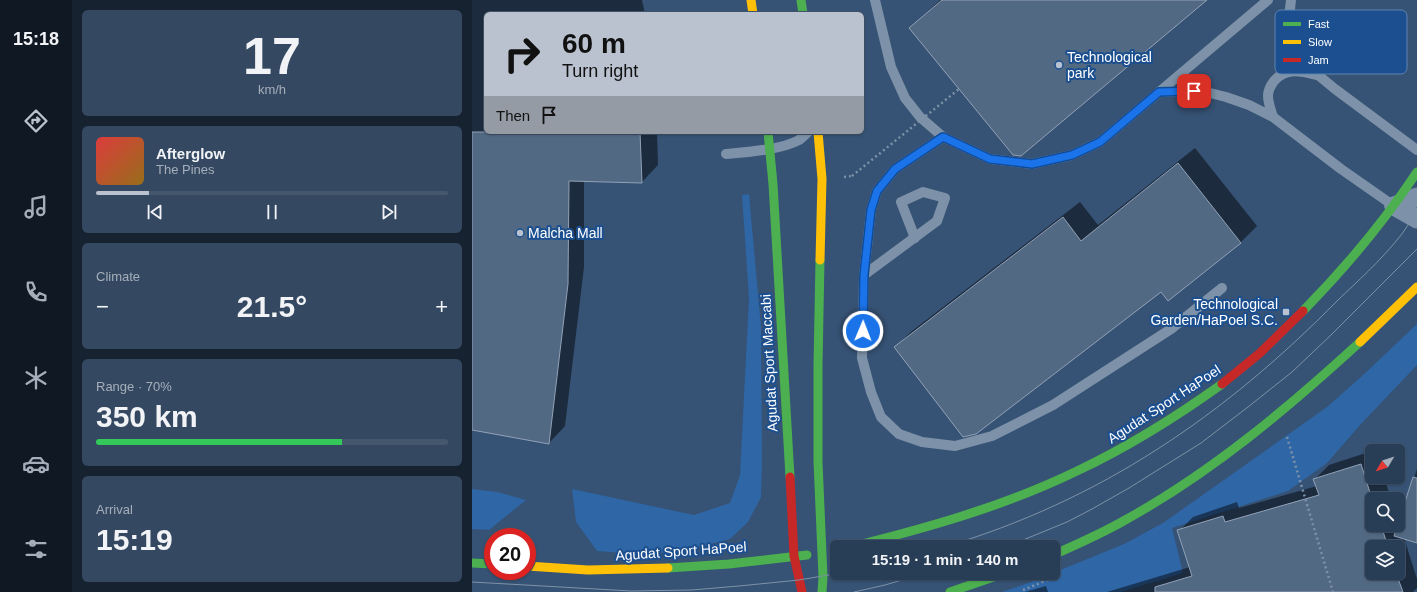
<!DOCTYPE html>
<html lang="en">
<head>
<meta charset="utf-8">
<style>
	:root { --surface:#283e57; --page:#344961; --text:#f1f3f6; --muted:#a5aeba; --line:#44576d; --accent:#b9c2ce }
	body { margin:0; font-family:Arial,sans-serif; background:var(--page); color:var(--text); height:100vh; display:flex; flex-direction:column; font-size:15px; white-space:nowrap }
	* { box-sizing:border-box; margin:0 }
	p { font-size:13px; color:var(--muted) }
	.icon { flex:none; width:22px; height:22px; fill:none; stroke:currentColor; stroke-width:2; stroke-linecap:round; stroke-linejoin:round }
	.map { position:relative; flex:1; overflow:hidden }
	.sheet { display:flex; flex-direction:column; gap:10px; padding:10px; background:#162230; width:400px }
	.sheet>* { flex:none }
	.top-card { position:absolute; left:12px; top:12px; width:380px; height:122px; border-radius:6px; box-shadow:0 1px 3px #0004,0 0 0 1px var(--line); background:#b9c2ce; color:#111; overflow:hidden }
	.needle { width:26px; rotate:231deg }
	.tools { position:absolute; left:893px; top:444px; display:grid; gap:8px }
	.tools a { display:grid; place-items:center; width:40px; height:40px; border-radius:6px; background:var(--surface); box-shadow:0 1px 3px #0004,0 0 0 1px var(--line); font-size:20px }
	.speed { position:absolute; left:12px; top:528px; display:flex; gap:8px; font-size:20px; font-weight:700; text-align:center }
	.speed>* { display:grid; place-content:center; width:52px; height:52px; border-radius:50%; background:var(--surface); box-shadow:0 1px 3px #0004,0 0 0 1px var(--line); line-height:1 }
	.speed .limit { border:6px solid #d22; background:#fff; color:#111 }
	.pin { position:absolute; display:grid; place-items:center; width:34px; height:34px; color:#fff; margin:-17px; border-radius:8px; box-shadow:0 2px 6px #0006 }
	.me { position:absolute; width:44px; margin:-22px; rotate:1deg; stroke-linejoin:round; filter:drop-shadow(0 0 3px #0008) }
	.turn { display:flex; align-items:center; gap:14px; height:84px; padding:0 12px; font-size:18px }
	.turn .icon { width:52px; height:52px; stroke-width:2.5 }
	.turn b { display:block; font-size:28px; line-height:34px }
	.then { display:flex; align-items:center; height:38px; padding:0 12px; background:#0003; gap:8px; font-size:15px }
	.big { font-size:30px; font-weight:600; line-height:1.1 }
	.sheet .card { flex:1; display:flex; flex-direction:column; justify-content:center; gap:6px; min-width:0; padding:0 14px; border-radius:6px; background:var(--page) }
	.sheet .dial { align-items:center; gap:0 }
	.dial b { font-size:52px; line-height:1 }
	.song { display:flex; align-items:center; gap:12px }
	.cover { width:48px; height:48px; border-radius:6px; background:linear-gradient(135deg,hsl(0 70% 55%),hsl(40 70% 35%)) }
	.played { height:4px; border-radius:2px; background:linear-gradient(90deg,var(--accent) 15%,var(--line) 15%) }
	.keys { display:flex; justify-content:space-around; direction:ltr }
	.heat { display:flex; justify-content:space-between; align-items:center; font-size:22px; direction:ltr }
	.charge { height:6px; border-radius:3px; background:linear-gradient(90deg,#34c759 70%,var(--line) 0) }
	.trip { position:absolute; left:358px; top:540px; width:230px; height:40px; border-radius:6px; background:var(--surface); box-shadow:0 1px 3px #0004,0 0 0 1px var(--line); font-weight:600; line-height:40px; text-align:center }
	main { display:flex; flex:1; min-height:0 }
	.tab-bar { display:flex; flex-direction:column; width:72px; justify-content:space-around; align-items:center; background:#101923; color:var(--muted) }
	.tab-bar .icon { width:28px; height:28px }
	.tab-bar .current { color:var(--accent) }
	.tab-bar b { font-size:18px; color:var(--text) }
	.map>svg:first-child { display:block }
	.green { fill:#2f66a5 }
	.shadow { fill:#0007; fill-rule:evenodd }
	.building { fill:#526984; stroke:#92a2b6 }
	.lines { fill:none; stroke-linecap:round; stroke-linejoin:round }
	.path { stroke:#7d92a8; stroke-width:2.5; stroke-dasharray:2 3; stroke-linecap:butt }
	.lane { stroke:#7d92a8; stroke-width:10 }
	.street { stroke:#7d92a8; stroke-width:19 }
	.fast { stroke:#4caf50; stroke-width:9 }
	.slow { stroke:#ffc107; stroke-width:9 }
	.jam { stroke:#c62828; stroke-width:9 }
	.tram { stroke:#7e92a7; stroke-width:1 }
	.path-bridge { stroke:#7d92a8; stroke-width:2.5; stroke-dasharray:2 3; stroke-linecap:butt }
	.route-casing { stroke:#114b97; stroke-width:10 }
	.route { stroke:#1a73e8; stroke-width:7 }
	.poi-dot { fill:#b9c2ce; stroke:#1b4f8f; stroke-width:1.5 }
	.labels { text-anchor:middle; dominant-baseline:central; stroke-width:4; stroke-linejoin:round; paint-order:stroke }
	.poi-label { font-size:14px; fill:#fff; stroke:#1b4f8f; text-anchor:start }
	.street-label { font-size:14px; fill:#fff; stroke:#1b4f8f }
	.key { fill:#1b4f8f; stroke:#5f84b1; stroke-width:1 }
	.key-label { font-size:11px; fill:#fff }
</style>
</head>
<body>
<main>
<nav class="tab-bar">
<b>15:18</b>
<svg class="icon current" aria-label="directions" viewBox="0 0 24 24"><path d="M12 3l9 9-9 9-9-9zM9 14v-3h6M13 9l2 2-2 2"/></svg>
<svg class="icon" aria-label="music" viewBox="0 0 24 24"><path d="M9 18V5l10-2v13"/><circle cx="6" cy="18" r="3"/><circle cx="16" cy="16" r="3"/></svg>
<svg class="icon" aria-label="phone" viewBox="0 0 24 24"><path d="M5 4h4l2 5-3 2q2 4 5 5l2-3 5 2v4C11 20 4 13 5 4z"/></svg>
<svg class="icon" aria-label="climate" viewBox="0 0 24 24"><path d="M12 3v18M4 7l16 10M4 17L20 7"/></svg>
<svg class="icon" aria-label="car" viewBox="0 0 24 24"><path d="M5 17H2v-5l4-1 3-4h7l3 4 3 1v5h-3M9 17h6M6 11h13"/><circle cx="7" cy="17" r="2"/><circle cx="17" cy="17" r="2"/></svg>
<svg class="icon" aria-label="filters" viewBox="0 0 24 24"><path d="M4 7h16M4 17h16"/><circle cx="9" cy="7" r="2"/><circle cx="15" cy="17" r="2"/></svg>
</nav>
<section class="sheet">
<div class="card dial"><b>17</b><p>km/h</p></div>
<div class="card">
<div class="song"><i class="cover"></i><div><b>Afterglow</b><p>The Pines</p></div></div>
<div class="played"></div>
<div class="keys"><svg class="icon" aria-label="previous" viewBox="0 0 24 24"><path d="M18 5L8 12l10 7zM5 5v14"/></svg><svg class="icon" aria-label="pause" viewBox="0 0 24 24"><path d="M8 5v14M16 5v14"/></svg><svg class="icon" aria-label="next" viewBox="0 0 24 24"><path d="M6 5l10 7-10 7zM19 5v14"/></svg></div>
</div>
<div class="card"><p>Climate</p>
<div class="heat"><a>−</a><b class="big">21.5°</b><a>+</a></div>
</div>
<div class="card"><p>Range · 70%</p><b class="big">350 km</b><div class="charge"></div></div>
<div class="card"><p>Arrival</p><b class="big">15:19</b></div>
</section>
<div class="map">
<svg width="945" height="592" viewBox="0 0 945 592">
	<rect width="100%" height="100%" fill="#365274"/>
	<g class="green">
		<path d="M 277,194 L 289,327 L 290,467 L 289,497 L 276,522 L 258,539 L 231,546 L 176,555 L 125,551 L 104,522 L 100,489 L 222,515 L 258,503 L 268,475 L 277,298 L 270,195 Z"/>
		<path d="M 945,324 L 945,365 L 889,424 L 855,463 L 816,491 L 700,528 L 711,573 L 649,592 L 530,592 L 559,582 L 652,544 L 691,523 L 855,407 L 890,376 Z"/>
		<path d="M 0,489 L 25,492 L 54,500 L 17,530 L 0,529 Z"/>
	</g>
	<g class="shadow">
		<path d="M 0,0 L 170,0 L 173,14 L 14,14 L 14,132 L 185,132 L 186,165 L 170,182 L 112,180 L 112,267 L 93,426 L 77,443 L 0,429 Z"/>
		<path d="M 468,0 L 733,0 L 439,28 Z"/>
		<path d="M 723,148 L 785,226 L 769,242 L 696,300 L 689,290 L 423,347 L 440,331 L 608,202 L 626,225 Z"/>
		<path d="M 900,451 L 900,477 L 912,477 L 919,499 L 900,499 L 900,525 L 926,525 L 926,521 L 927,524 L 945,469 L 945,542 L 932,538 L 945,579 L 945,588 L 941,592 L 635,592 L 718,567 L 707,531 L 721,517 L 765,502 L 767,508 L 845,486 L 842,480 L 857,465 ZM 900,547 L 926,547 L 926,573 L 900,573 Z"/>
		<path d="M 574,586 L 576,592 L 553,592 Z"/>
	</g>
	<g class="building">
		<path d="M 470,0 L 735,0 L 549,156 L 541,155 L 437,28 Z"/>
		<path d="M 0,132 L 168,132 L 170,183 L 97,181 L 96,284 L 77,444 L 0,430 Z"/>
		<path d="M 706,163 L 769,243 L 696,301 L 689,292 L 504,434 L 491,437 L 422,347 L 591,217 L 609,241 Z"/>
		<path d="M 889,464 L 900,499 L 900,525 L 909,525 L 916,547 L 900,547 L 900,573 L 924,573 L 931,592 L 683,592 L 683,587 L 720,576 L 705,530 L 751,516 L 753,522 L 847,495 L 841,479 Z"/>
		<path d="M 941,477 L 945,478 L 945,543 L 922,536 Z"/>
	</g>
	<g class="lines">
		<g class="path">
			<path d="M 372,177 L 380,176"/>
			<path d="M 815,437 L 861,592"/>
			<path d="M 551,590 L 578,579"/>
		</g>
		<g class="lane">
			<path d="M 403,0 L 419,67 L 433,98 L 448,117 L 471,137 L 518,159 L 560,164 L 600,155 L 628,142 L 796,0"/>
			<path d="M 819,0 L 818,9 L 820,34 L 834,63 L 846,75 L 863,89 L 945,150"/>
			<path d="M 687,92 L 723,91 L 738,93 L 754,97 L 777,105 L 801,117 L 869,169 L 922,206"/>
			<path d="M 801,117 C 799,110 796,103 796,96 C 796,91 799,85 802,81 C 814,67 829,71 845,75"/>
			<path d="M 471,137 L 423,169 L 405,191 L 399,210 L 392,275 L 390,358 L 399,392 L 409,417 L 427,434 L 450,442 L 483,446 L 520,436 L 581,405 L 699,329 L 750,288"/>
			<path d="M 254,154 C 274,152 309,150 327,140 C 330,138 333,135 336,132"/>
			<path d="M 392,275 L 465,221 L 473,198 L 451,192 L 429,202 L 443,238"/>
		</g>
		<g class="street">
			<path d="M 922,206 L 945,219"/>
			<path d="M 922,206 L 945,197"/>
		</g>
		<g class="fast">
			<path d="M 329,0 L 331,14"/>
			<path d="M 296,132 L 301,184 L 318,477"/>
			<path d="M 348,260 L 346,366 L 346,462 L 351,577 L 350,592"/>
			<path d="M 831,311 C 873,268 912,222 945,172"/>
			<path d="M 378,547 C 455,528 533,506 605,471 C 656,447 704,417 750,384"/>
			<path d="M 581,555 C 606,544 631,533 655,519 C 740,472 816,408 888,342"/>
			<path d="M 0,563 L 21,564"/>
			<path d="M 196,568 L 257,564 L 335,555"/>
			<path d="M 478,592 L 533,573"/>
		</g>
		<g class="slow">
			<path d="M 279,0 L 281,14"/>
			<path d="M 346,132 L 350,179 L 348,260"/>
			<path d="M 888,342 L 945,287"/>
			<path d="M 55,566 L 116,570 L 196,568"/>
		</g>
		<g class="jam">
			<path d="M 750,384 L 788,353 L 831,311"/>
			<path d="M 318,477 L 322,556 L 330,592"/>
		</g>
		<g class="tram">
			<path d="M 472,547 C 628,501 753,415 866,300 C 886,281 907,262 925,240 C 933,231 939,220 945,210"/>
			<path d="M 534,547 L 595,522 L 620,509 L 657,488 L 729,443 L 776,407 L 820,372 L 859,335 L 945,249"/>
			<path d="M 0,582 L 159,591 L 220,590 L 267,586 L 327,580 L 368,573"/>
			<path d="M 382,592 L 413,585 L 454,573"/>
		</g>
		<path class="path-bridge" d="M 380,176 L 487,89"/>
	</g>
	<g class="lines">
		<g class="route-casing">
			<path id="route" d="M 391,331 L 392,275 L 399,210 L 405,191 L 423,169 L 471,137 L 518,159 L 560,164 L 600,155 L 628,142 L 687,92 L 722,91"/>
		</g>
		<use href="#route" class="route"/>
	</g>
	<g class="poi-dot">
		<circle cx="587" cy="65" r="4"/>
		<circle cx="48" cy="233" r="4"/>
		<rect x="810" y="308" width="8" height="8" rx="2"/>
	</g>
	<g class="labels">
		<g class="poi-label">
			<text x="595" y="57">Technological<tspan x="595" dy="16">park</tspan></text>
			<text x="56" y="233">Malcha Mall</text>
			<text x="806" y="304" text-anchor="end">Technological<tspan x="806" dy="16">Garden/HaPoel S.C.</tspan></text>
		</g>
		<g class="street-label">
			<text transform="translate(297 363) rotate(-93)">Agudat Sport Maccabi</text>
			<text transform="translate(692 404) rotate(-33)">Agudat Sport HaPoel</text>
			<text transform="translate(209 551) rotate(-4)">Agudat Sport HaPoel</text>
		</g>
	</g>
	<rect x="803" y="10" width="132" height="64" rx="6" class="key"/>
	<rect x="811" y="22" width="18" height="4" fill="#4caf50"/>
	<rect x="811" y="40" width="18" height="4" fill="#ffc107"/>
	<rect x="811" y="58" width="18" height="4" fill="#c62828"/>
	<g class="key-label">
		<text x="836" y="28">Fast</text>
		<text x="836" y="46">Slow</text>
		<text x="836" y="64">Jam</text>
	</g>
</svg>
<div class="tools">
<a><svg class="needle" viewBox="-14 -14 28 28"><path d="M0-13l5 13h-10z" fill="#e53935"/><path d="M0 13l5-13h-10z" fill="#a5aeba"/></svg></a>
<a><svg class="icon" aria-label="search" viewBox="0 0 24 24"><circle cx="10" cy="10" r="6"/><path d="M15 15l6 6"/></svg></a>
<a><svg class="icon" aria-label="layers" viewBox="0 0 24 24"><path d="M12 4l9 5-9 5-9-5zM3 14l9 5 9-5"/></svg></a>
</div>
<div class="speed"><div class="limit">20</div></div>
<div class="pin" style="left:722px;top:91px;background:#d93025"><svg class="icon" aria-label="arrive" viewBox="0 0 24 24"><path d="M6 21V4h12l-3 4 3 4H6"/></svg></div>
<svg class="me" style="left:391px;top:331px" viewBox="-20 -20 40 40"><circle r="17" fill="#1a73e8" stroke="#fff" stroke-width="3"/><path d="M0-11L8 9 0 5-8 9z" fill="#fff"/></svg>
<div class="trip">15:19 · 1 min · 140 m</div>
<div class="top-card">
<div class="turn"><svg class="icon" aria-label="right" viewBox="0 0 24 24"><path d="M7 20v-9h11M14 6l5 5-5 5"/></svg><div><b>60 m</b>Turn right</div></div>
<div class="then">Then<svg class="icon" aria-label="arrive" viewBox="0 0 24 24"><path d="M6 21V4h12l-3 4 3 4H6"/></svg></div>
</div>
</div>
</main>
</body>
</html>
